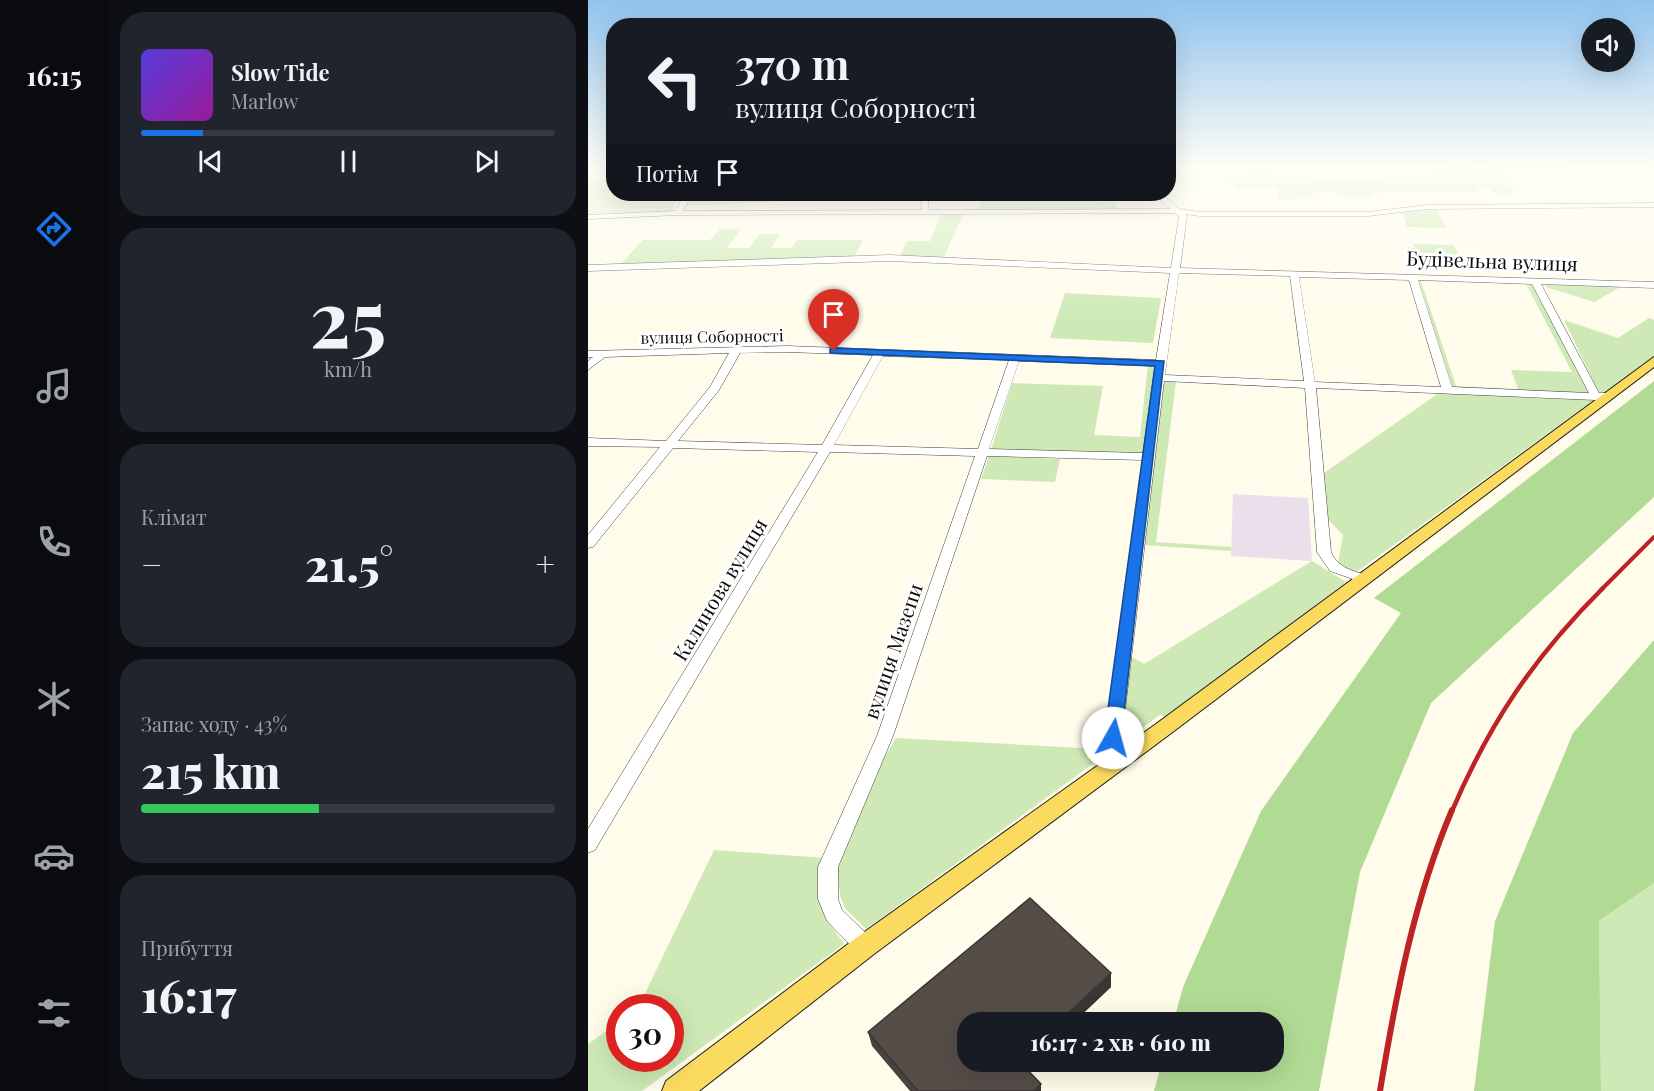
<!DOCTYPE html>
<html lang="uk">
<head>
<meta charset="utf-8">
<style>
	:root { --surface:#171b24; --page:#20242c; --text:#f1f3f6; --muted:#9ea1a6; --line:#363941; --accent:#1a73e8 }
	body { margin:0; font-family:"Playfair Display",serif; background:var(--page); color:var(--text); height:100vh; display:flex; flex-direction:column; font-size:22px; white-space:nowrap }
	* { box-sizing:border-box; margin:0 }
	p { font-size:20px; color:var(--muted) }
	.icon { flex:none; width:33px; height:33px; fill:none; stroke:currentColor; stroke-width:2; stroke-linecap:round; stroke-linejoin:round }
	.map { position:relative; flex:1; overflow:hidden }
	.panel { display:flex; flex-direction:column; gap:12px; padding:12px; background:#0d0f14; width:480px }
	.panel>* { flex:none }
	.hud { position:absolute; left:18px; top:18px; width:570px; height:183px; border-radius:24px; box-shadow:0 6px 24px #0002; background:#171b24; color:var(--text); overflow:hidden }
	.fabs { position:absolute; left:993px; top:18px; display:grid; gap:12px }
	.fabs a { display:grid; place-items:center; width:54px; height:54px; border-radius:50%; background:var(--surface); box-shadow:0 6px 24px #0002; font-size:30px }
	.speed { position:absolute; left:18px; top:994px; display:flex; gap:12px; font-size:30px; font-weight:700; text-align:center }
	.speed>* { display:grid; place-content:center; width:78px; height:78px; border-radius:50%; background:var(--surface); box-shadow:0 6px 24px #0002; line-height:1 }
	.speed .limit { border:9px solid #d22; background:#fff; color:#111 }
	.pin { position:absolute; display:grid; place-items:center; width:51px; height:51px; color:#fff; margin:-62px -26px; border-radius:50% 50% 50% 0; rotate:-45deg; box-shadow:0 0 6px #0007 }
	.pin .icon { rotate:45deg }
	.me { position:absolute; width:66px; margin:-33px; rotate:7deg; stroke-linejoin:round; filter:drop-shadow(0 0 4px #0008) }
	.turn { display:flex; align-items:center; gap:21px; height:126px; padding:0 30px; font-size:27px }
	.turn .icon { width:78px; height:78px; stroke-width:2.5 }
	.turn b { display:block; font-size:42px; line-height:51px }
	.then { display:flex; align-items:center; height:57px; padding:0 30px; background:#0003; gap:12px; font-size:22px }
	.big { font-size:45px; font-weight:800; line-height:1.1 }
	.panel .card { flex:1; display:flex; flex-direction:column; justify-content:center; gap:9px; min-width:0; padding:0 21px; border-radius:24px; background:var(--page) }
	.panel .dial { align-items:center; gap:0 }
	.dial b { font-size:78px; line-height:1 }
	.song { display:flex; align-items:center; gap:18px }
	.cover { width:72px; height:72px; border-radius:9px; background:linear-gradient(135deg,hsl(250 70% 55%),hsl(300 70% 35%)) }
	.played { height:6px; border-radius:3px; background:linear-gradient(90deg,var(--accent) 15%,var(--line) 15%) }
	.keys { display:flex; justify-content:space-around; direction:ltr }
	.heat { display:flex; justify-content:space-between; align-items:center; font-size:33px; direction:ltr }
	.charge { height:9px; border-radius:4px; background:linear-gradient(90deg,#34c759 43%,var(--line) 0) }
	.trip { position:absolute; left:369px; top:1012px; width:327px; height:60px; border-radius:24px; background:var(--surface); box-shadow:0 6px 24px #0002; font-weight:800; line-height:60px; text-align:center }
	main { display:flex; flex:1; min-height:0 }
	.tabs { display:flex; flex-direction:column; width:108px; justify-content:space-around; align-items:center; background:#090b0e; color:var(--muted) }
	.tabs .icon { width:42px; height:42px }
	.tabs .selected { color:var(--accent) }
	.tabs b { font-size:27px; color:var(--text) }
	.map>svg:first-child { display:block }
	.industrial { fill:#eae0eb }
	.green { fill:#cee9b5; fill-rule:evenodd }
	.forest { fill:#b1da94 }
	.pitch { fill:#e0f0c6 }
	.lines { fill:none; stroke-linecap:round; stroke-linejoin:round }
	.minor-casing { stroke:#3f3f3f; stroke-width:1 }
	.major-casing { stroke:#1d1d1d; stroke-width:2 }
	.minor { fill:#fff; fill-rule:evenodd }
	.major { fill:#fada5f; fill-rule:evenodd }
	.rail-far2 { stroke:#bd2225; stroke-width:4 }
	.rail-far1 { stroke:#bd2225; stroke-width:4.5 }
	.rail { stroke:#bd2225; stroke-width:6 }
	.wall { fill:#49423e }
	.shaded-wall { fill:#3c3632 }
	.building { fill:#554d48; stroke:#3c3632; stroke-width:1.5 }
	.route { fill:#1a73e8; stroke:#114b97; stroke-width:1.5 }
	.labels { text-anchor:middle; dominant-baseline:central; stroke-width:6; stroke-linejoin:round; paint-order:stroke }
	.far-street-label { font-size:16px; fill:#0c0c0c; stroke:#fff }
	.street-label { font-size:20px; fill:#0c0c0c; stroke:#fff }
</style>
</head>
<body>
<main>
<nav class="tabs">
<b>16:15</b>
<svg class="icon selected" aria-label="directions" viewBox="0 0 24 24"><path d="M12 3l9 9-9 9-9-9zM9 14v-3h6M13 9l2 2-2 2"/></svg>
<svg class="icon" aria-label="music" viewBox="0 0 24 24"><path d="M9 18V5l10-2v13"/><circle cx="6" cy="18" r="3"/><circle cx="16" cy="16" r="3"/></svg>
<svg class="icon" aria-label="phone" viewBox="0 0 24 24"><path d="M5 4h4l2 5-3 2q2 4 5 5l2-3 5 2v4C11 20 4 13 5 4z"/></svg>
<svg class="icon" aria-label="climate" viewBox="0 0 24 24"><path d="M12 3v18M4 7l16 10M4 17L20 7"/></svg>
<svg class="icon" aria-label="car" viewBox="0 0 24 24"><path d="M5 17H2v-5l4-1 3-4h7l3 4 3 1v5h-3M9 17h6M6 11h13"/><circle cx="7" cy="17" r="2"/><circle cx="17" cy="17" r="2"/></svg>
<svg class="icon" aria-label="filters" viewBox="0 0 24 24"><path d="M4 7h16M4 17h16"/><circle cx="9" cy="7" r="2"/><circle cx="15" cy="17" r="2"/></svg>
</nav>
<section class="panel">
<div class="card">
<div class="song"><i class="cover"></i><div><b>Slow Tide</b><p>Marlow</p></div></div>
<div class="played"></div>
<div class="keys"><svg class="icon" aria-label="previous" viewBox="0 0 24 24"><path d="M18 5L8 12l10 7zM5 5v14"/></svg><svg class="icon" aria-label="pause" viewBox="0 0 24 24"><path d="M8 5v14M16 5v14"/></svg><svg class="icon" aria-label="next" viewBox="0 0 24 24"><path d="M6 5l10 7-10 7zM19 5v14"/></svg></div>
</div>
<div class="card dial"><b>25</b><p>km/h</p></div>
<div class="card"><p>Клімат</p>
<div class="heat"><a>−</a><b class="big">21.5°</b><a>+</a></div>
</div>
<div class="card"><p>Запас ходу · 43%</p><b class="big">215 km</b><div class="charge"></div></div>
<div class="card"><p>Прибуття</p><b class="big">16:17</b></div>
</section>
<div class="map">
<svg width="1066" height="1091" viewBox="0 0 1066 1091">
	<rect width="100%" height="100%" fill="#fffceb"/>
	<path class="industrial" d="M 645,494 L 720,498 L 724,561 L 643,556 Z"/>
	<g class="green">
		<path d="M 681,169 L 686,175 L 714,174 L 717,177 L 793,180 L 796,176 L 908,169 L 929,193 L 906,193 L 901,187 L 887,187 L 890,192 L 803,191 L 784,194 L 785,197 L 749,196 L 748,192 L 725,192 L 726,196 L 714,196 L 714,199 L 691,199 L 689,188 L 648,190 L 639,176 L 659,175 L 656,170 Z"/>
		<path d="M 21,172 L 25,172 L 25,180 L 17,191 L 25,191 L 25,193 L 0,194 L 0,181 L 16,180 Z"/>
		<path d="M 104,194 L 228,194 L 225,200 L 97,206 Z"/>
		<path d="M 399,194 L 503,194 L 508,202 L 525,201 L 531,212 L 388,211 Z"/>
		<path d="M 849,209 L 858,228 L 819,227 L 814,212 Z"/>
		<path d="M 353,214 L 375,214 L 355,259 L 311,257 L 319,241 L 342,241 Z"/>
		<path d="M 132,229 L 153,229 L 139,248 L 161,248 L 171,234 L 192,234 L 183,248 L 204,248 L 209,240 L 275,240 L 266,257 L 31,266 L 55,240 L 122,240 Z"/>
		<path d="M 826,244 L 866,245 L 872,257 L 822,255 L 819,247 L 827,248 Z"/>
		<path d="M 828,278 L 943,282 L 1002,396 L 863,391 ZM 833,281 L 938,284 L 984,372 L 923,370 L 930,389 L 868,386 Z"/>
		<path d="M 956,283 L 1034,286 L 1006,302 L 958,287 Z"/>
		<path d="M 477,293 L 573,298 L 565,343 L 462,338 Z"/>
		<path d="M 1061,318 L 1066,320 L 1066,356 L 1016,393 L 1010,391 L 976,320 L 1030,338 Z"/>
		<path d="M 560,365 L 567,365 L 557,454 L 403,450 L 424,383 L 515,386 L 506,435 L 552,437 Z"/>
		<path d="M 576,382 L 588,382 L 568,542 L 643,547 L 643,551 L 556,545 Z"/>
		<path d="M 851,393 L 1007,399 L 770,571 L 758,571 L 750,563 L 755,535 L 739,518 L 736,473 Z"/>
		<path d="M 401,456 L 472,459 L 467,482 L 393,479 Z"/>
		<path d="M 724,561 L 758,582 L 577,718 L 573,714 L 547,733 L 538,727 L 535,722 L 542,656 L 556,664 Z"/>
		<path d="M 308,738 L 512,749 L 506,763 L 278,929 L 257,908 L 252,895 L 249,864 L 288,771 Z"/>
		<path d="M 126,850 L 238,858 L 239,920 L 256,944 L 54,1091 L 0,1091 L 0,1044 L 31,1022 L 32,1059 L 82,1059 L 82,1008 L 50,1008 Z"/>
		<path d="M 1066,883 L 1066,1091 L 1013,1091 L 1011,921 Z"/>
	</g>
	<g class="forest">
		<path d="M 1066,381 L 1066,497 L 843,703 L 772,872 L 731,1091 L 566,1091 L 574,1062 L 686,1062 L 686,1023 L 585,1023 L 595,987 L 673,811 L 813,613 L 786,598 Z"/>
		<path d="M 1066,640 L 1066,883 L 1011,921 L 1013,1091 L 886,1091 L 907,921 L 985,733 Z"/>
	</g>
	<path class="pitch" d="M 0,194 L 93,194 L 83,211 L 0,214 Z"/>
	<g class="lines">
		<g class="minor-casing">
			<g id="minor">
				<path d="M 860,168 L 885,168 L 863,171 Z"/>
				<path d="M 896,168 L 978,168 L 975,170 L 899,170 Z"/>
				<path d="M 97,194 L 104,194 L 95,211 L 334,210 L 332,194 L 339,194 L 341,210 L 582,209 L 567,194 L 574,194 L 591,209 L 612,212 L 780,212 L 839,205 L 1066,203 L 1066,207 L 839,209 L 780,216 L 612,216 L 597,214 L 599,216 L 592,268 L 1066,282 L 1066,288 L 953,284 L 1011,393 L 1021,393 L 1021,397 L 1008,400 L 728,388 L 743,552 C 750,568 765,571 781,576 L 783,579 L 781,582 L 776,583 L 742,571 L 729,552 L 717,388 L 576,381 L 534,736 L 550,752 L 547,757 C 535,760 523,748 517,738 L 555,460 L 399,456 L 305,736 L 250,867 L 250,899 L 254,910 L 284,939 L 287,946 L 284,953 L 277,955 L 270,953 L 239,921 L 230,899 L 230,867 L 289,736 L 387,456 L 242,452 L 7,850 L 0,853 L 0,829 L 230,452 L 85,448 L 5,547 L 0,548 L 0,535 L 72,447 L 0,446 L 0,438 L 78,441 L 122,387 L 141,353 L 17,357 L 0,370 L 0,361 L 5,357 L 0,357 L 0,351 L 199,346 L 568,360 L 582,273 L 302,261 L 0,271 L 0,265 L 302,255 L 583,268 L 591,217 L 587,213 L 90,215 L 0,219 L 0,215 L 87,211 ZM 591,273 L 702,276 L 716,381 L 577,375 ZM 711,277 L 821,280 L 853,387 L 727,382 ZM 830,280 L 944,284 L 1001,393 L 864,387 ZM 199,352 L 285,355 L 234,445 L 90,441 L 131,390 L 152,353 ZM 295,356 L 421,360 L 390,449 L 246,445 ZM 431,361 L 567,366 L 555,453 L 401,449 Z"/>
			</g>
		</g>
		<g class="major-casing">
			<path id="major" d="M 1066,357 L 1066,367 L 582,734 L 286,954 L 111,1091 L 74,1091 L 78,1081 L 268,938 L 568,724 Z"/>
		</g>
		<use href="#minor" class="minor"/>
		<use href="#major" class="major"/>
		<path class="rail-far2" d="M 1013,590 L 1066,537"/>
		<path class="rail-far1" d="M 864,811 C 902,722 946,657 1015,588"/>
		<path class="rail" d="M 792,1091 C 808,995 826,899 864,810"/>
	</g>
	<path class="wall" d="M 523,987 L 437,1068 L 453,1084 L 453,1091 L 322,1091 L 284,1046 L 280,1032 Z"/>
	<g class="shaded-wall">
		<path d="M 523,973 L 523,987 L 485,1023 L 470,1023 Z"/>
		<path d="M 430,1062 L 444,1062 L 432,1074 Z"/>
		<path d="M 453,1084 L 453,1091 L 446,1091 Z"/>
	</g>
	<path class="building" d="M 442,898 L 523,973 L 470,1023 L 380,1023 L 380,1062 L 432,1062 L 453,1084 L 446,1091 L 330,1091 L 280,1032 Z"/>
	<linearGradient id="sky" x2="0" y2="1"><stop stop-color="#91c3ee"/><stop offset="0.52" stop-color="#fffef6"/><stop offset="1" stop-color="#fffef6" stop-opacity="0"/></linearGradient>
	<rect width="1066" height="321" fill="url(#sky)"/>
	<path class="route" d="M 246,348 L 576,361 L 533,738 L 531,742 L 525,744 L 519,742 L 516,738 L 567,366 L 242,353 L 242,349 Z"/>
	<g class="labels">
		<g class="far-street-label">
			<text transform="translate(124 336) rotate(-1)">вулиця Соборності</text>
		</g>
		<g class="street-label">
			<text transform="translate(904 260) rotate(2)">Будівельна вулиця</text>
			<text transform="translate(131 589) rotate(-59)">Калинова вулиця</text>
			<text transform="translate(304 651) rotate(-71)">вулиця Мазепи</text>
		</g>
	</g>
</svg>
<div class="fabs">
<a><svg class="icon" aria-label="sound" viewBox="0 0 24 24"><path d="M4 9h4l5-4v14l-5-4H4zM17 9q2 3 0 6"/></svg></a>
</div>
<div class="speed"><div class="limit">30</div></div>
<div class="pin" style="left:246px;top:351px;background:#d93025"><svg class="icon" aria-label="arrive" viewBox="0 0 24 24"><path d="M6 21V4h12l-3 4 3 4H6"/></svg></div>
<svg class="me" style="left:525px;top:738px" viewBox="-20 -20 40 40"><circle r="19" fill="#fff"/><path d="M0-13L10 11 0 6-10 11z" fill="#1a73e8"/></svg>
<div class="trip">16:17 · 2 хв · 610 m</div>
<div class="hud">
<div class="turn"><svg class="icon" aria-label="left" viewBox="0 0 24 24"><path d="M17 20v-9H6M10 6l-5 5 5 5"/></svg><div><b>370 m</b>вулиця Соборності</div></div>
<div class="then">Потім<svg class="icon" aria-label="arrive" viewBox="0 0 24 24"><path d="M6 21V4h12l-3 4 3 4H6"/></svg></div>
</div>
</div>
</main>
</body>
</html>
